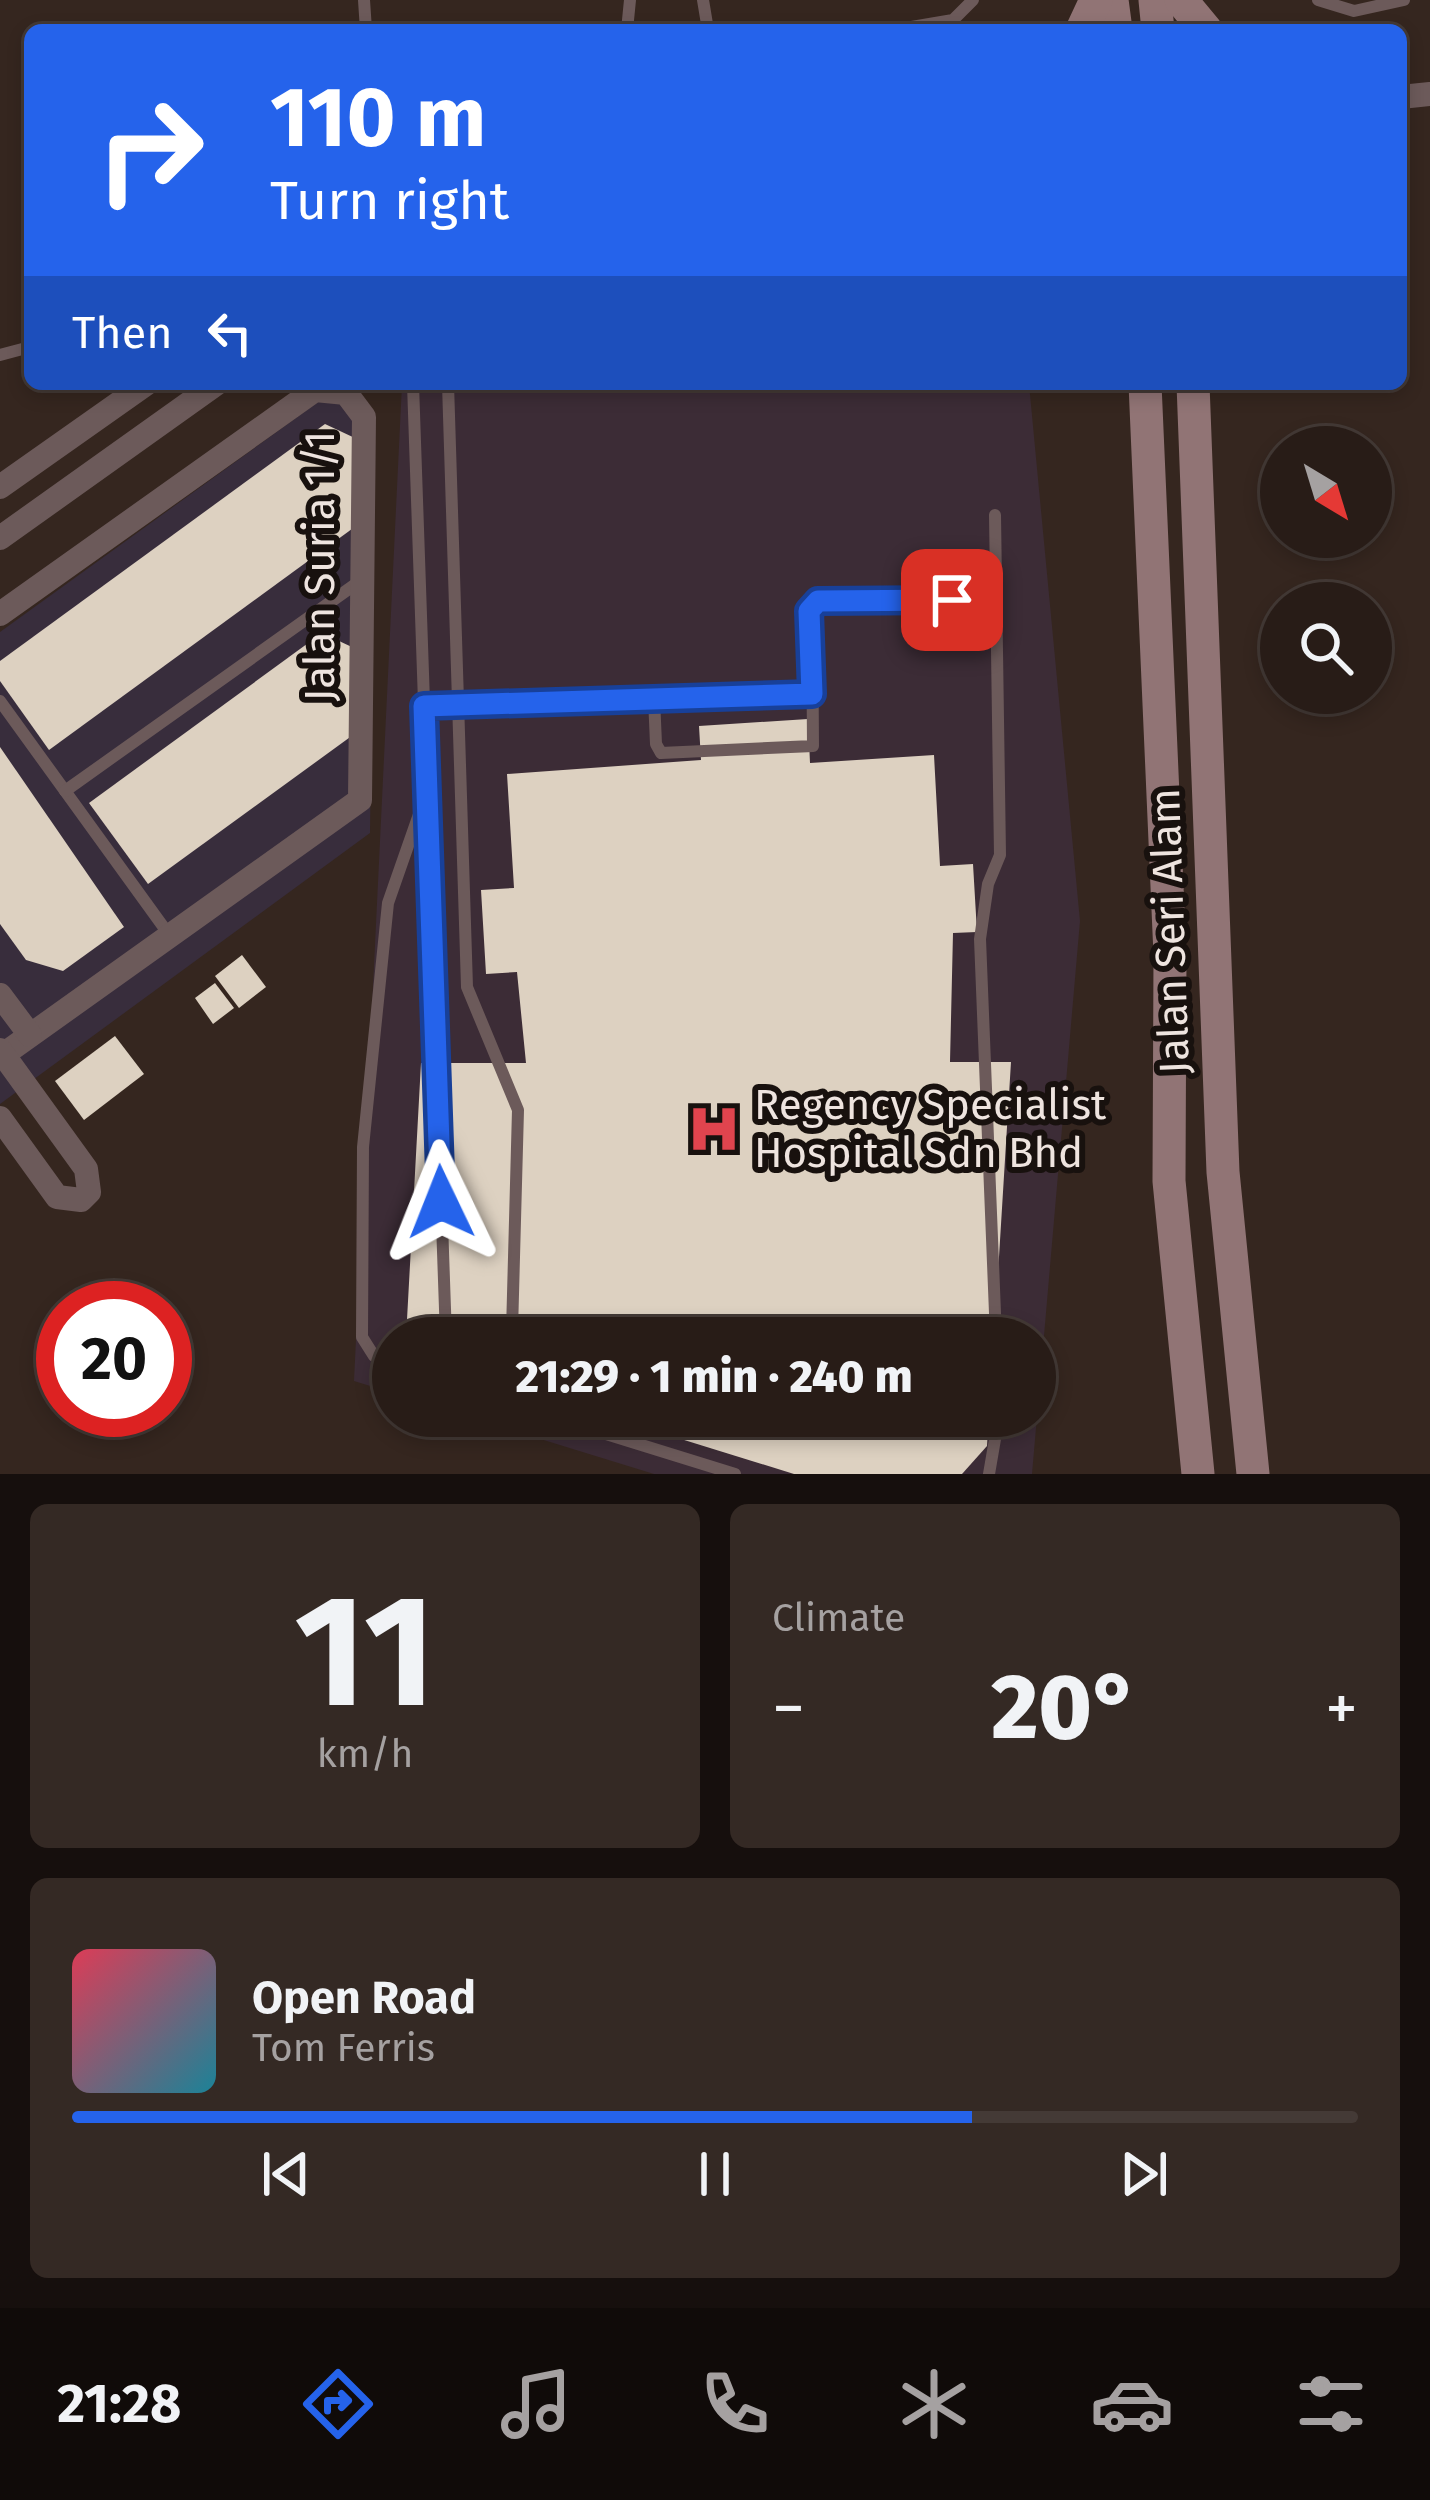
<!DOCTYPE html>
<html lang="en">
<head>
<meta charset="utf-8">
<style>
	:root { --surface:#281c17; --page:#342924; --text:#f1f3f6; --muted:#a5a1a1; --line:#443a36; --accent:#2563eb }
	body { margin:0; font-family:"Fira Sans",sans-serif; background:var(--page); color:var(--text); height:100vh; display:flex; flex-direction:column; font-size:45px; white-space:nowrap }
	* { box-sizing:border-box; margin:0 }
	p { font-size:39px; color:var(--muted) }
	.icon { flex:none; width:66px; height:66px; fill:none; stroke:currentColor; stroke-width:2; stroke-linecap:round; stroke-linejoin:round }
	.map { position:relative; height:1474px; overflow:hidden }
	.panel { display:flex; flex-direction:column; gap:30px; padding:30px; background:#160f0d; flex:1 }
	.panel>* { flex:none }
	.hud { position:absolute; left:24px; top:24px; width:1383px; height:366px; border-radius:18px; box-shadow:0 6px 18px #0003,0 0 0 3px var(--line); background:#2563eb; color:#fff; overflow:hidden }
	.needle { width:78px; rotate:142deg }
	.tools { position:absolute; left:1260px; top:426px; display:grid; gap:24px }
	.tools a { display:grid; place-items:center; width:132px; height:132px; border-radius:50%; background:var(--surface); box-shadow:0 6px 18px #0003,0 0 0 3px var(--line); font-size:60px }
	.speed { position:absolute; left:36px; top:1281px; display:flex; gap:24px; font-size:60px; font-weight:700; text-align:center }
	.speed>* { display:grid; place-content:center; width:156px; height:156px; border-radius:50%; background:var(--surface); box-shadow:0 6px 18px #0003,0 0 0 3px var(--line); line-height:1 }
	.speed .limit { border:18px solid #d22; background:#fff; color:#111 }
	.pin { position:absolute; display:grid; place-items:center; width:102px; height:102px; color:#fff; margin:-51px; border-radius:24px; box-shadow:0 6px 18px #0006 }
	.me { position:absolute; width:132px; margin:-66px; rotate:358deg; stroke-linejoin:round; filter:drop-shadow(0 0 9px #0008) }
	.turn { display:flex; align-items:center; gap:42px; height:252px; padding:0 48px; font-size:54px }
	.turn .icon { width:156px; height:156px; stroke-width:2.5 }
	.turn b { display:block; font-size:84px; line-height:102px }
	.then { display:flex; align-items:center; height:114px; padding:0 48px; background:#0003; gap:24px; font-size:45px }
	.big { font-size:90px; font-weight:800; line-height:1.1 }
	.panel .card { flex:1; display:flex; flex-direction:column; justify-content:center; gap:18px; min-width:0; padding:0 42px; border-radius:18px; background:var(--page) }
	.panel .dial { align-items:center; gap:0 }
	.dial b { font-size:156px; line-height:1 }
	.song { display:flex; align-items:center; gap:36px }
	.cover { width:144px; height:144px; border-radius:18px; background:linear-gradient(135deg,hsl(350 70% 55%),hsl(190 70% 35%)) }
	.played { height:12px; border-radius:6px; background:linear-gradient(90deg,var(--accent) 70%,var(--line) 70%) }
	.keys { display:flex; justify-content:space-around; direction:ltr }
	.heat { display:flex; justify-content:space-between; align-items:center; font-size:66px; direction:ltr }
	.panel .tiles { flex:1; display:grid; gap:30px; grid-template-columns:1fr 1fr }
	.card:last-child { grid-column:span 2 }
	.trip { position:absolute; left:372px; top:1317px; width:684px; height:120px; border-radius:60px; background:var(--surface); box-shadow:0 6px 18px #0003,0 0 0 3px var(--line); font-weight:800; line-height:120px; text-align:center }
	.tabs { display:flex; height:192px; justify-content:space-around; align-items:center; background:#100b09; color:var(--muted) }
	.tabs .icon { width:84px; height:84px }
	.tabs .active { color:var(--accent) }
	.tabs b { font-size:54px; color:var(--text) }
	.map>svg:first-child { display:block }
	.commercial { fill:#382d3c }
	.medical { fill:#3c2c36 }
	.building { fill:#ddd1c1 }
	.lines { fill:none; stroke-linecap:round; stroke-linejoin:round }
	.lane { stroke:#6c5a5a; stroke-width:12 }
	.street { stroke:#6c5a5a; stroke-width:24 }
	.secondary { stroke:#917475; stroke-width:33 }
	.route-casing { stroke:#184099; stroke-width:30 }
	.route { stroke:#2563eb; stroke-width:21 }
	.labels { text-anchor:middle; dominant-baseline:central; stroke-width:12; stroke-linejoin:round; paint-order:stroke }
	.street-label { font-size:42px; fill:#eee4df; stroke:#18110e }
	.poi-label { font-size:42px; fill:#eee4df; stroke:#18110e; text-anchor:start }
</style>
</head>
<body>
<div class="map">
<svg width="1430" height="1474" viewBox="0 0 1430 1474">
	<rect width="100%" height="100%" fill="#35261f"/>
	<path class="commercial" d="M 343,384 L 351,384 L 375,414 L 370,833 L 0,1104 L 0,632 Z"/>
	<path class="medical" d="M 402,384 L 1029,384 L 1080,921 L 1032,1474 L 654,1474 L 466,1416 L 1035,1416 L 1035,1338 L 393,1338 L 393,1393 L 354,1381 Z"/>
	<g class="building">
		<path d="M 325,424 L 357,439 L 356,526 L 49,750 L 0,681 L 0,661 Z"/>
		<path d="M 322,633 L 354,648 L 353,735 L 148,884 L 89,803 Z"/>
		<path d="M 808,719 L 810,763 L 934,755 L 940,866 L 973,864 L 977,932 L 953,933 L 950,1062 L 1011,1062 L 994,1338 L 406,1338 L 421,1063 L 526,1063 L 517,972 L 486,974 L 481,890 L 514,888 L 507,774 L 701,760 L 699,726 Z"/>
		<path d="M 0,747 L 124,927 L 63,971 L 26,960 L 0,924 Z"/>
		<path d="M 242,955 L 266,987 L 239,1008 L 215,976 Z"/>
		<path d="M 215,983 L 234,1008 L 213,1024 L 195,998 Z"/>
		<path d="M 115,1036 L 144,1074 L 84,1120 L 55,1081 Z"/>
		<path d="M 989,1416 L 987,1446 L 962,1474 L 794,1474 L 610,1417 Z"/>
	</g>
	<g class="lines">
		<g class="lane">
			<path d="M 364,0 L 366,30"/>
			<path d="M 703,0 L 708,30"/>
			<path d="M 1318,0 L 1354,11 L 1404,0"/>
			<path d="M 627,30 L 630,0"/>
			<path d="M 894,30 L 953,20 L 973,0"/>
			<path d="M 0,355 L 30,347"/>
			<path d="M 413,384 L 446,1338"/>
			<path d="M 448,384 L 467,987 L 518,1110 L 512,1331 L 504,1338"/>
			<path d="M 995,515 L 1000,855 L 988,884 L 980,939 L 996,1338"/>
			<path d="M 654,698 L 656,744 L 661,753 L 813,746 L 812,605 L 996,600"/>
			<path d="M 0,701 L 170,936"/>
			<path d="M 424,706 L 812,693"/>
			<path d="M 65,791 L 360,581"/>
			<path d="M 393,1368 L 374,1356 L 362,1337 L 363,1147 L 388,903 L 424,800"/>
			<path d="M 548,1416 L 735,1474"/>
			<path d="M 989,1474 L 999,1416"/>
		</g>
		<g class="street">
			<path d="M 1401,97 L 1430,94"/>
			<path d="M 0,487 L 146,384"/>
			<path d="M 0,538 L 216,384"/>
			<path d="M 0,614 L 315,390 L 346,393 L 364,417 L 360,800 L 0,1057"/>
			<path d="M 0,995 L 30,1035"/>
			<path d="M 0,1050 L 86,1169 L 89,1192 L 81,1200 L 57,1197 L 0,1118"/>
		</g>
		<g class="secondary">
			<path d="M 1112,0 L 1116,30"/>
			<path d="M 1155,0 L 1158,30"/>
			<path d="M 1181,0 L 1206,30"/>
			<path d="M 1082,30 L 1096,0"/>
			<path d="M 1145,384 L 1170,955 L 1169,1181 L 1198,1474"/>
			<path d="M 1193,384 L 1223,1172 L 1253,1474"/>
		</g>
	</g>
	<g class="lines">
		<g class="route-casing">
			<path id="route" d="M 441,1202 L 424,706 L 812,694 L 809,611 L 818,601 L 952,600"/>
		</g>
		<use href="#route" class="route"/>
	</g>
	<defs>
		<g id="hospital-bare" transform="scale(4.14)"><path d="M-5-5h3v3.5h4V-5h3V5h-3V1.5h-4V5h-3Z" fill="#e0444e" stroke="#18110e" stroke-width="2.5" paint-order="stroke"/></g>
	</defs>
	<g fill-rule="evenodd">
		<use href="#hospital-bare" x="714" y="1129"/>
	</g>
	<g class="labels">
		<g class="street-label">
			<text transform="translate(320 566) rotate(-90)">Jalan Suria 1/1</text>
			<text transform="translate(1170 931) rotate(-92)">Jalan Seri Alam</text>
		</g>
		<g class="poi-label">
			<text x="754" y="1105">Regency Specialist<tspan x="754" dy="48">Hospital Sdn Bhd</tspan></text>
		</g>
	</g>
</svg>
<div class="tools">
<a><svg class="needle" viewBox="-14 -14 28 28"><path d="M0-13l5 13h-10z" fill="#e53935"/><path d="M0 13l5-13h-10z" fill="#a5a1a1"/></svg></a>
<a><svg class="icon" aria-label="search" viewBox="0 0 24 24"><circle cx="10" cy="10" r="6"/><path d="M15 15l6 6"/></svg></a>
</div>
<div class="speed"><div class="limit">20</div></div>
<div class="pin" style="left:952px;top:600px;background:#d93025"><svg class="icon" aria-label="arrive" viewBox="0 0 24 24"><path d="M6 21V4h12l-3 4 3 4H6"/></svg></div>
<svg class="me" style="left:441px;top:1202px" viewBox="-20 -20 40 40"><path d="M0-17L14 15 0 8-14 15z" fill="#2563eb" stroke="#fff" stroke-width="4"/></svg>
<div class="trip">21:29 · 1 min · 240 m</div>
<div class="hud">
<div class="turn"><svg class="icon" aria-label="right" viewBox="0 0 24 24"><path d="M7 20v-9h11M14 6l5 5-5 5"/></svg><div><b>110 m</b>Turn right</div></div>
<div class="then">Then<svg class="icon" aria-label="left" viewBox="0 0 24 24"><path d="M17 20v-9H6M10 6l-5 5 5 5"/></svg></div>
</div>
</div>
<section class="panel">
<div class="tiles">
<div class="card dial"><b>11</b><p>km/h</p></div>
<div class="card"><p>Climate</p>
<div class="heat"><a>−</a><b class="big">20°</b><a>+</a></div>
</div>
<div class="card">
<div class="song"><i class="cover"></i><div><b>Open Road</b><p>Tom Ferris</p></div></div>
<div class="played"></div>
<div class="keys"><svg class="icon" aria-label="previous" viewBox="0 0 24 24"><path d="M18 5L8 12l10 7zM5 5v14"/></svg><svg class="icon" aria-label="pause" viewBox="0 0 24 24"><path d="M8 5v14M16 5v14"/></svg><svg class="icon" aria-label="next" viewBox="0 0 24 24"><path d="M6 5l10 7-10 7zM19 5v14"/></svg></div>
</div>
</div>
</section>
<nav class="tabs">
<b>21:28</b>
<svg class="icon active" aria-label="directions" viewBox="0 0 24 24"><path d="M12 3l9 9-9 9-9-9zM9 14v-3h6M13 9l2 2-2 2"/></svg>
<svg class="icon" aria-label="music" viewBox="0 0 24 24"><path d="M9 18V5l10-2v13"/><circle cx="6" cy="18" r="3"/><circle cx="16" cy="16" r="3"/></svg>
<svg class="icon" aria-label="phone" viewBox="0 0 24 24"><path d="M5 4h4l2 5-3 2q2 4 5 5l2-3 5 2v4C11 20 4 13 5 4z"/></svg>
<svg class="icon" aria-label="climate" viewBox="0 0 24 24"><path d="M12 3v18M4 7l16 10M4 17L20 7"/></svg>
<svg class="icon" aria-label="car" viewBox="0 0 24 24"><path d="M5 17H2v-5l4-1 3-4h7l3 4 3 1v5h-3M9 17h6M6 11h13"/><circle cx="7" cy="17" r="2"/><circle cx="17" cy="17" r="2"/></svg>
<svg class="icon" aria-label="filters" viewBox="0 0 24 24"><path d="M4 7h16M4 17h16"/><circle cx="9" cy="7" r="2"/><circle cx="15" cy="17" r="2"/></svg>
</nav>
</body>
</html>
